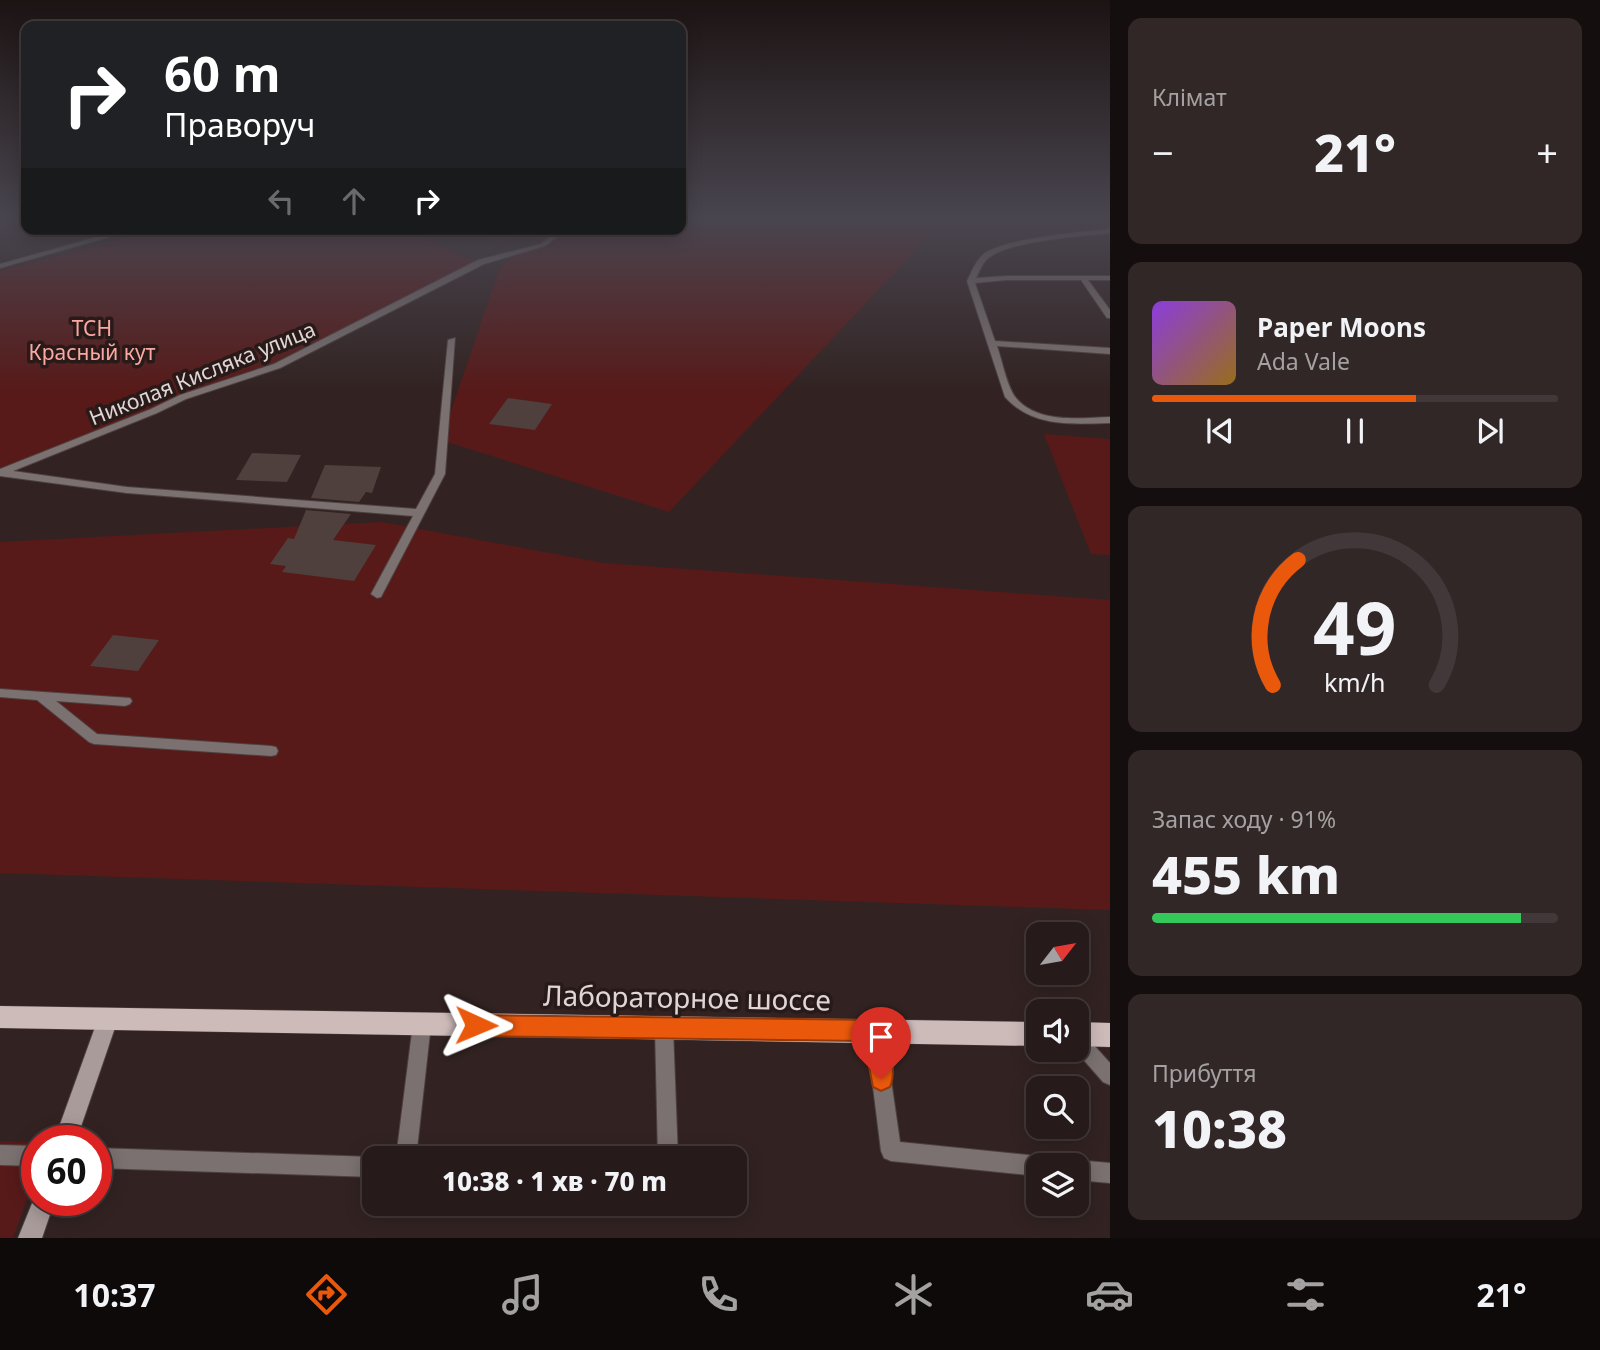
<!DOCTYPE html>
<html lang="uk">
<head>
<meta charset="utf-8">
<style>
	:root { --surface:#261a1a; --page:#322727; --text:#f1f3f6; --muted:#a4a1a2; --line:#423839; --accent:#ea580c }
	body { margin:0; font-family:"Noto Sans",sans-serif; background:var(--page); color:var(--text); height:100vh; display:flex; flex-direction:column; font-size:26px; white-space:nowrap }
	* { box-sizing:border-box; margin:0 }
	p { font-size:23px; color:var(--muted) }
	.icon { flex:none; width:38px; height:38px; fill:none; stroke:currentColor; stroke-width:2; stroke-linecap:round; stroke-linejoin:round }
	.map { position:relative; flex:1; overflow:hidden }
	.panel { display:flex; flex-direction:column; gap:18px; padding:18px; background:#150e0e; width:490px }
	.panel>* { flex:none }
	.guide { position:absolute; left:21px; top:21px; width:665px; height:214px; border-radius:14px; box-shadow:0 4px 18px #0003,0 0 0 2px var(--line); background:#202124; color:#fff; overflow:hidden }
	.needle { width:46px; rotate:59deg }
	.controls { position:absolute; left:1026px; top:922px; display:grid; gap:14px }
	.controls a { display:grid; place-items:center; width:63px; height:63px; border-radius:14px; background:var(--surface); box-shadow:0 4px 18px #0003,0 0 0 2px var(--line); font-size:35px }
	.speed { position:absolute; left:21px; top:1125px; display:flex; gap:14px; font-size:35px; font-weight:700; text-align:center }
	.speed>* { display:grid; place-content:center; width:91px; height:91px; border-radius:50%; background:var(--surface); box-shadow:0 4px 18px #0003,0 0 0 2px var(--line); line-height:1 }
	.speed .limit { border:10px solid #d22; background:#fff; color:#111 }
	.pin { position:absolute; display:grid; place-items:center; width:60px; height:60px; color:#fff; margin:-72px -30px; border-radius:50% 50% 50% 0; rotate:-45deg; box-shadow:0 0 7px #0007 }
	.pin .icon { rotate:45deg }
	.me { position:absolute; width:77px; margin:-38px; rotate:91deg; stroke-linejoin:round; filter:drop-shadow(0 0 5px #0008) }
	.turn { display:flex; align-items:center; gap:24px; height:147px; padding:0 28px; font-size:32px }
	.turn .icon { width:91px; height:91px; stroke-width:2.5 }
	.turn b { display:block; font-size:49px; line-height:60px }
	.lanes { display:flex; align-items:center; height:66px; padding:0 28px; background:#0003; justify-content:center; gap:35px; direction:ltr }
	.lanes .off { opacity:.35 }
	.big { font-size:52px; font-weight:800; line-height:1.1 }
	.panel .card { flex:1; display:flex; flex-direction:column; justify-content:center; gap:10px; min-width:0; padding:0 24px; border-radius:14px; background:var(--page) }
	.panel .dial { align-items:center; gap:0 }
	.dial svg { height:182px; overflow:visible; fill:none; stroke:var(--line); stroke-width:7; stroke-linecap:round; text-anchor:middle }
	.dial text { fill:var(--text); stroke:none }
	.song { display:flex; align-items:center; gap:21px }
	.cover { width:84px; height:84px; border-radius:10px; background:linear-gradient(135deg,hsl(270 70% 55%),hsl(40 70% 35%)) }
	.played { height:7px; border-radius:4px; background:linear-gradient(90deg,var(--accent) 65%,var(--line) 65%) }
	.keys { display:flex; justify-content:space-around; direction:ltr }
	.heat { display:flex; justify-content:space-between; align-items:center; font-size:38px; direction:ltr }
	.charge { height:10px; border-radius:5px; background:linear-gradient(90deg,#34c759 91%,var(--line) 0) }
	.trip { position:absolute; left:362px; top:1146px; width:385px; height:70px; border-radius:14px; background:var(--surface); box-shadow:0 4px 18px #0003,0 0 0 2px var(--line); font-weight:800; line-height:70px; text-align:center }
	.menu { display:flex; height:112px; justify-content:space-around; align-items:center; background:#0f0a0a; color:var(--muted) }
	.menu .icon { width:49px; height:49px }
	.menu .active { color:var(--accent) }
	.menu b { font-size:32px; color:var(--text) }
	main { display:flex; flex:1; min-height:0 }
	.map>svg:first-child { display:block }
	.green { fill:#571a19 }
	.building { fill:#4f3f3d }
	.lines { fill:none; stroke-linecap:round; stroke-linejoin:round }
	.service-casing { stroke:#4e403f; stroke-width:2 }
	.secondary-casing { stroke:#4e403f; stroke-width:2 }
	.primary-casing { stroke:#4e403f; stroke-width:1 }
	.service { fill:#7a7170; fill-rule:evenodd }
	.secondary { fill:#a89b9a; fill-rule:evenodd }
	.primary { fill:#cdbbba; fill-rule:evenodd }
	.route { fill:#ea580c; stroke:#983908; stroke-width:2 }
	.labels { text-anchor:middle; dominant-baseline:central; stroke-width:7; stroke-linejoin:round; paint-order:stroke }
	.far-park-label { font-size:21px; fill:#fba8a1; stroke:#281a19 }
	.far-street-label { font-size:21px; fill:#e0d6d5; stroke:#281a19 }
	.near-street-label { font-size:28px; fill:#e0d6d5; stroke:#281a19 }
</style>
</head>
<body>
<main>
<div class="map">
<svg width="1110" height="1238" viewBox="0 0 1110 1238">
	<rect width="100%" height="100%" fill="#322322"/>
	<g class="green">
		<path d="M 681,217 L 936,217 L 917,249 L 669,512 L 441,440 L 500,267 L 553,229 L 681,229 Z"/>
		<path d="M 158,229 L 408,229 L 474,261 L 415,295 L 271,366 L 42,457 L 0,468 L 0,271 Z"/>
		<path d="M 454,229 L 523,229 L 502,243 Z"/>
		<path d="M 1044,434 L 1110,439 L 1110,555 L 1091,554 Z"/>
		<path d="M 382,522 L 604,563 L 1110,600 L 1110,910 L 0,873 L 0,542 Z"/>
		<path d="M 0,1141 L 37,1142 L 37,1172 L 13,1238 L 0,1238 Z"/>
	</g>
	<g class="building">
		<path d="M 508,398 L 552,404 L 535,430 L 489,424 Z"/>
		<path d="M 252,453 L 301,455 L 287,482 L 236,480 Z"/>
		<path d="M 325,465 L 381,467 L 372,493 L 366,492 L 359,502 L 311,498 Z"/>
		<path d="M 306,510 L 351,514 L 333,540 L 376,545 L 354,581 L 282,572 L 286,566 L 270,564 L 288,538 L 294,539 Z"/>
		<path d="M 113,635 L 159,640 L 138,671 L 90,666 Z"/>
	</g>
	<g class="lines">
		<g class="service-casing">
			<g id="service">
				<path d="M 126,229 L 138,229 L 0,268 L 0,264 Z"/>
				<path d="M 560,229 L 568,229 L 545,246 L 484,264 L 280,368 L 186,399 L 157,413 L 13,471 L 127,487 L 416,509 L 435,474 L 448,340 L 455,338 L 445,474 L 381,597 L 377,598 L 371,594 L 413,516 L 127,493 L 0,476 L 0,469 L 151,409 L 180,395 L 274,364 L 478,260 L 541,244 Z"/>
				<path d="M 1110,229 L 1110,233 C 1081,236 1014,241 991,256 C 983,261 980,270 976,278 L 1006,276 L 1110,276 L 1110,280 L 1088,280 L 1110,310 L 1110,318 L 1107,318 L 1081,280 L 1006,280 L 975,283 L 995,341 L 1110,348 L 1110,354 L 997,346 C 1002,360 1007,387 1016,398 C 1038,424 1080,418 1110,417 L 1110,423 C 1072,424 1033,428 1005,397 L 967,281 C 972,271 976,260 985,253 C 1008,238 1081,232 1110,229 Z"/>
				<path d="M 0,689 L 130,698 L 132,701 L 130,704 L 125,706 L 56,701 L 97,734 L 271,746 L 276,747 L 278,751 L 276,755 L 271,756 L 94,744 L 89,742 L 37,700 L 0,697 Z"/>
				<path d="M 422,1016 L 428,1018 L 431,1024 L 416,1158 L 396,1158 L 413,1024 L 416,1018 Z"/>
				<path d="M 664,1020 L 670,1022 L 673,1028 L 678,1158 L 658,1158 L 655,1028 L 658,1022 Z"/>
				<path d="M 875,1023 L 881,1025 L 884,1031 L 900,1142 L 1038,1156 L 1045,1159 L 1048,1166 L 1038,1166 L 1038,1176 L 891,1161 L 884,1158 L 881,1151 L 866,1031 L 869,1025 Z"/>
				<path d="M 1076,1030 L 1082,1032 L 1110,1063 L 1110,1085 L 1103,1082 L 1075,1050 Z"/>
				<path d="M 0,1145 L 37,1146 L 37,1166 L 0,1165 Z"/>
				<path d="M 96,1148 L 374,1157 L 378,1158 L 374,1158 L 374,1177 L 96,1168 Z"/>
				<path d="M 1076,1160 L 1110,1163 L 1110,1183 L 1076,1180 L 1076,1166 L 1068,1166 L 1069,1163 Z"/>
			</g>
		</g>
		<g class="secondary-casing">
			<g id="secondary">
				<path d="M 108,1010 L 115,1013 L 118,1019 L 76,1141 L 54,1141 L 98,1019 L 101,1013 Z"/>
				<path d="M 37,1191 L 37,1200 L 55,1200 L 42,1238 L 18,1238 Z"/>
			</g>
		</g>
		<g class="primary-casing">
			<g id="primary">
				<path d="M 0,1006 L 1038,1022 L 1038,1046 L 0,1028 Z"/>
				<path d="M 1076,1022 L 1110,1023 L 1110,1047 L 1076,1046 Z"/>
			</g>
		</g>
		<use href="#service" class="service"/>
		<use href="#secondary" class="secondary"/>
		<use href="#primary" class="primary"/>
	</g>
	<linearGradient id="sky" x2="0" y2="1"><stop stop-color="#1c1313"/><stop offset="0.56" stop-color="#49454f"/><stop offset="1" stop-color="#49454f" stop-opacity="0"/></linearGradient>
	<rect width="1110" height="390" fill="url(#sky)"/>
	<path class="route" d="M 476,1015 L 874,1020 L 883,1023 C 890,1039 897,1071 890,1087 L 881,1091 L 873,1087 L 864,1041 L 476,1036 L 467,1033 L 464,1025 L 467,1018 Z"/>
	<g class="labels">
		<g class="far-park-label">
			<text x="92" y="328">ТСН<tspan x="92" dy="24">Красный кут</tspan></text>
		</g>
		<g class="far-street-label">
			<text transform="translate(202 373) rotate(-22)">Николая Кисляка улица</text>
		</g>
		<g class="near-street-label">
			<text transform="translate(687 997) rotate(1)">Лабораторное шоссе</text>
		</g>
	</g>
</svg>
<div class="controls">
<a><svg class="needle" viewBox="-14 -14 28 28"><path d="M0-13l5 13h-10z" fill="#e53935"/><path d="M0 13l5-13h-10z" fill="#a4a1a2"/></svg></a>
<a><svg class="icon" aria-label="sound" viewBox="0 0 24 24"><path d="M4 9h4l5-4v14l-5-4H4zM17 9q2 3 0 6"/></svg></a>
<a><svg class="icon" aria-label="search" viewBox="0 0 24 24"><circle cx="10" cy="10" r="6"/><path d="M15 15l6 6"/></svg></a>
<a><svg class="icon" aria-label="layers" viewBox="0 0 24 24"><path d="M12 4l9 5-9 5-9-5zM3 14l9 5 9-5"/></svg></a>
</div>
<div class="speed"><div class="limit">60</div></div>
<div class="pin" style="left:881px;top:1079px;background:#d93025"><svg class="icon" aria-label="arrive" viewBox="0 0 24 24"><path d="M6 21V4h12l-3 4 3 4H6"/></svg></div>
<svg class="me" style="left:476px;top:1025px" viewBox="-20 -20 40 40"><path d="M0-17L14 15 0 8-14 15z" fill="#ea580c" stroke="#fff" stroke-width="4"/></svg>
<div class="trip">10:38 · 1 хв · 70 m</div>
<div class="guide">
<div class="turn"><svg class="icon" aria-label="right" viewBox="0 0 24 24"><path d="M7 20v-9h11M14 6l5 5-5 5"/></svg><div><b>60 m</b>Праворуч</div></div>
<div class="lanes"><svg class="icon off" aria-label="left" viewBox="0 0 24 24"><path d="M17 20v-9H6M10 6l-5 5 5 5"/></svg><svg class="icon off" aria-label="ahead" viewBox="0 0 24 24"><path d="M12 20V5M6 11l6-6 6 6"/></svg><svg class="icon" aria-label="right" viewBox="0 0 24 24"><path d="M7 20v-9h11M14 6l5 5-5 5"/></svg></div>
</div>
</div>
<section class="panel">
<div class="card"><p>Клімат</p>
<div class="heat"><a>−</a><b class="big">21°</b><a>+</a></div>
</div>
<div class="card">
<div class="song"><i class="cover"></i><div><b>Paper Moons</b><p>Ada Vale</p></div></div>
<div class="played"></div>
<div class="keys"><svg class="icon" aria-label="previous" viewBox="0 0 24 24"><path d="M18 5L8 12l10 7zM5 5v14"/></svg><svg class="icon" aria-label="pause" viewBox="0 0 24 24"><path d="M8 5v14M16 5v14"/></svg><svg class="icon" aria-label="next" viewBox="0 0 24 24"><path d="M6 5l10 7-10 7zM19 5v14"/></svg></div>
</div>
<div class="card dial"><svg viewBox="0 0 100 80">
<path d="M14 69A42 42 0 1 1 86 69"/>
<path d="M14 69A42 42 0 0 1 25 14" stroke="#ea580c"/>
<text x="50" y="56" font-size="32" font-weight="700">49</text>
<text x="50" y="72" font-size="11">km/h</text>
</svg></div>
<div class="card"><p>Запас ходу · 91%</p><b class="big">455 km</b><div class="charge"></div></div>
<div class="card"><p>Прибуття</p><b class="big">10:38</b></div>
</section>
</main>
<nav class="menu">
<b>10:37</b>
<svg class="icon active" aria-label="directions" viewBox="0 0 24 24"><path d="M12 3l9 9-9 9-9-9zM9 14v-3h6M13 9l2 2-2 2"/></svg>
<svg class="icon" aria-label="music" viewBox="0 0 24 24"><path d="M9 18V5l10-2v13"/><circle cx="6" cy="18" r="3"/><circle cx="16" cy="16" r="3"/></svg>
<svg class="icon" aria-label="phone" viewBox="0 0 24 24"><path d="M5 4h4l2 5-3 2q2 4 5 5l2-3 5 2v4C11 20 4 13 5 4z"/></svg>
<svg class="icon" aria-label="climate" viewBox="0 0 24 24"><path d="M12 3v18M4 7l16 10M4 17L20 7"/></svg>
<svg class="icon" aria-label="car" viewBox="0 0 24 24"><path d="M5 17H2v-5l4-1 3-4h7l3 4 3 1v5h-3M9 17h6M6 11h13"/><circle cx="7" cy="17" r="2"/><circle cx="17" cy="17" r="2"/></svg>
<svg class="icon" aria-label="filters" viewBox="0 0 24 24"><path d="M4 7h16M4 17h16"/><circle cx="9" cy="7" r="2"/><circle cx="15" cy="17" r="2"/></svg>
<b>21°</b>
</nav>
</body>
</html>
